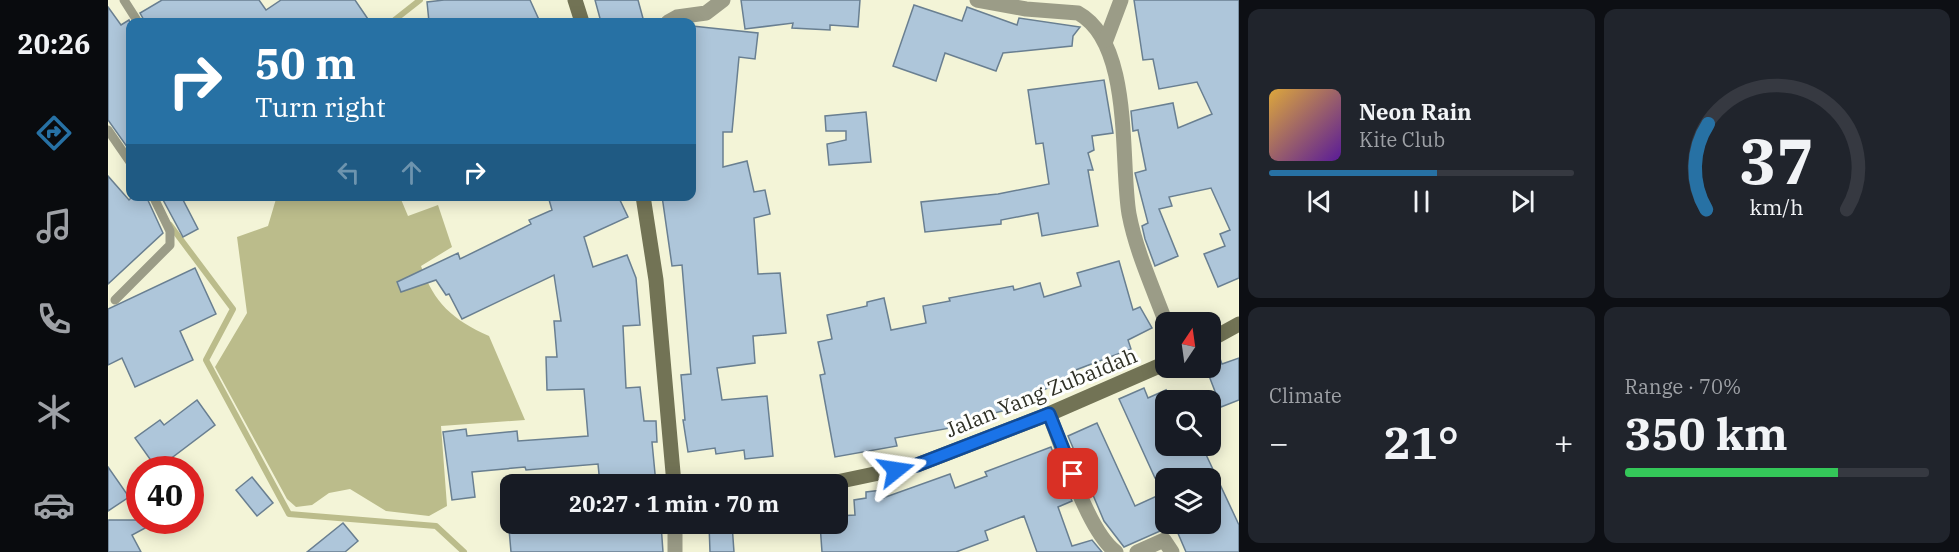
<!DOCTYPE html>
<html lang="en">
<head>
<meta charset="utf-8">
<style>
	:root { --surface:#171b24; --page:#20242c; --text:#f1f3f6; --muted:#9ea1a6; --line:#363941; --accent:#2771a4 }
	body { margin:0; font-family:"IBM Plex Serif",serif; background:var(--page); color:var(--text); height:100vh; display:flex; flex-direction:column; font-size:22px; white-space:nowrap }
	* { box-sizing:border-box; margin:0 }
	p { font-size:20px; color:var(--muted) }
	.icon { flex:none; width:33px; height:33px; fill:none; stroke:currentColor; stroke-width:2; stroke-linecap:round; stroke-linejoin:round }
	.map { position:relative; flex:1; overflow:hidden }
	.side { display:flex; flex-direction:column; gap:9px; padding:9px; background:#0d0f14; width:720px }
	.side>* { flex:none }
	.banner { position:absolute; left:18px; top:18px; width:570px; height:183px; border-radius:12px; box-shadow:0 3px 15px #0003; background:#2771a4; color:#fff; overflow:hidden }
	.needle { width:39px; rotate:13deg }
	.controls { position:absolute; left:1047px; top:312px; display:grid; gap:12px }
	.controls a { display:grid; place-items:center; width:66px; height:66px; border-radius:12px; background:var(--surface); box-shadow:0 3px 15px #0003; font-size:30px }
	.speed { position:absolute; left:18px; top:456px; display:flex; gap:12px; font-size:30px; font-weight:700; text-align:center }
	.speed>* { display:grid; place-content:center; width:78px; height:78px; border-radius:50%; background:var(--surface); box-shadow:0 3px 15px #0003; line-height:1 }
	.speed .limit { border:9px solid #d22; background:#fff; color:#111 }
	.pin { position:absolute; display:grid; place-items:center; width:51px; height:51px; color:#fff; margin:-26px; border-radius:12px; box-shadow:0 3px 9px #0006 }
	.me { position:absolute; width:66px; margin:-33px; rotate:75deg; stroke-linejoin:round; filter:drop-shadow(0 0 4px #0008) }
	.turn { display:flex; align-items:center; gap:21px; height:126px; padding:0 30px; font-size:27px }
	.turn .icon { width:78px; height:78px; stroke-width:2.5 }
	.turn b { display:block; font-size:42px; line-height:51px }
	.lanes { display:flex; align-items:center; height:57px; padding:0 30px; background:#0003; justify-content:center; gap:30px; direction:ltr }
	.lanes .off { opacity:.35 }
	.big { font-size:45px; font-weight:700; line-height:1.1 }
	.side .tile { flex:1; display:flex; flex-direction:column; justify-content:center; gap:9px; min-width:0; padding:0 21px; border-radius:12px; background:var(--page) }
	.side .dial { align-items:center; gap:0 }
	.dial svg { height:156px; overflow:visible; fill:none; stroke:var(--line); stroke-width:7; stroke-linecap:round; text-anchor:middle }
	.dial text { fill:var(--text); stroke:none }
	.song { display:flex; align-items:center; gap:18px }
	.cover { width:72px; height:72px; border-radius:9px; background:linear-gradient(135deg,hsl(40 70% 55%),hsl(270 70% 35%)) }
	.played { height:6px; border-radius:3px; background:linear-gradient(90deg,var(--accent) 55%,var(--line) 55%) }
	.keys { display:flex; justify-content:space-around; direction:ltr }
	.heat { display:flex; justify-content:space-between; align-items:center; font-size:33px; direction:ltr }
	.charge { height:9px; border-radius:4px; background:linear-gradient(90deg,#34c759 70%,var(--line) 0) }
	.side .tiles { flex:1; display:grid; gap:9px; grid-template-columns:repeat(2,1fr) }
	.trip { position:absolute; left:392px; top:474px; width:348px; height:60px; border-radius:12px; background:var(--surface); box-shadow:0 3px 15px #0003; font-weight:700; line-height:60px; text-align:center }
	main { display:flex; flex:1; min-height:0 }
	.menu { display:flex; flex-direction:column; width:108px; justify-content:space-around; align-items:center; background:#090b0e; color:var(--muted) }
	.menu .icon { width:42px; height:42px }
	.menu .on { color:var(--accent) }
	.menu b { font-size:27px; color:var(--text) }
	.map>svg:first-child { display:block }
	.water { fill:#bbbc8b }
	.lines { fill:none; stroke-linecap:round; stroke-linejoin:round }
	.stream { stroke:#bbbc8b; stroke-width:6 }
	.building { fill:#aec6da; stroke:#697f91; stroke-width:1.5 }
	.lane { stroke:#9b9c87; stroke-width:9 }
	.street { stroke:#9b9c87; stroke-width:15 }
	.secondary { stroke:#727355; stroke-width:15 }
	.route-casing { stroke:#114b97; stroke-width:15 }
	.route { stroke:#1a73e8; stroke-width:10 }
	.labels { text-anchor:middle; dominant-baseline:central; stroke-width:6; stroke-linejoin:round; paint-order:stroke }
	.street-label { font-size:21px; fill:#2f3025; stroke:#fefffe }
</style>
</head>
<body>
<main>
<nav class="menu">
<b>20:26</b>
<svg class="icon on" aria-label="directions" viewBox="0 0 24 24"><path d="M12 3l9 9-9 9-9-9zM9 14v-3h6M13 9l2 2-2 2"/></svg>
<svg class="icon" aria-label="music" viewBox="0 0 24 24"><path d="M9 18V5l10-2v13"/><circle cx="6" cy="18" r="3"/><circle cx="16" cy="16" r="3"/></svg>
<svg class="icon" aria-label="phone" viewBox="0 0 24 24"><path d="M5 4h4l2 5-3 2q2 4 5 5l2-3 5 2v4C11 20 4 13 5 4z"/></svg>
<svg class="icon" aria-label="climate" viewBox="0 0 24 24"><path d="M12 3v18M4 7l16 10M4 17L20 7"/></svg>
<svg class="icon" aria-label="car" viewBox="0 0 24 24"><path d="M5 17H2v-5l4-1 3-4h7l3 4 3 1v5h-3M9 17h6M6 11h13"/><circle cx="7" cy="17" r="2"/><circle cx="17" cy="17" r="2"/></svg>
</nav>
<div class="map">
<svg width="1131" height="552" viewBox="0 0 1131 552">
	<rect width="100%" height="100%" fill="#f3f4d7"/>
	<path class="water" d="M 174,196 L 292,197 L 300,216 L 330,205 L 344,247 L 313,266 C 326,303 345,320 381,336 L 417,420 L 333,426 L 339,506 L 321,516 L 278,511 L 242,489 L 221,493 L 204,505 L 188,507 L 179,499 L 107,367 L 139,313 L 129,237 L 160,226 L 168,199 Z"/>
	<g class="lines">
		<g class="stream">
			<path d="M 284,22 L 312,0"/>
			<path d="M 62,225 L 125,309 L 98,360 L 181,514 L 328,526 L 356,552"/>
		</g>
	</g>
	<g class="building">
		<path d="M 54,0 L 151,0 L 158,10 L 173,0 L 247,0 L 262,22 L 37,22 L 32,13 Z"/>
		<path d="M 336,0 L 422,0 L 432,22 L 321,22 L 319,2 Z"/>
		<path d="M 487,0 L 530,0 L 536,22 L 493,22 Z"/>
		<path d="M 633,0 L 752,0 L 750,27 L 722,25 L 722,30 L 684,28 L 685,23 L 637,29 Z"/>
		<path d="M 1026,0 L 1131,0 L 1131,278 L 1110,287 L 1096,254 L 1117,246 L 1112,234 L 1122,230 L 1103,188 L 1061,197 L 1064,206 L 1051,209 L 1070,256 L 1047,266 L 1037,239 L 1034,226 L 1040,223 L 1027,173 L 1038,170 L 1030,130 L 1025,131 L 1023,111 L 1065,103 L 1070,128 L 1104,114 L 1089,82 L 1051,89 L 1045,59 L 1035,60 Z"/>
		<path d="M 806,5 L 854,21 L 859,7 L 909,25 L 911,18 L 972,27 L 965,36 L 964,46 L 895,53 L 888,71 L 837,53 L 828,81 L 785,66 Z"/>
		<path d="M 0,7 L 13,25 L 21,20 L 22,23 L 22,151 L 0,120 Z"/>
		<path d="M 584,26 L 650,33 L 647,59 L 631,57 L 624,132 L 615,132 L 615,167 L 639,161 L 646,192 L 657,190 L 662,214 L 646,218 L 650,274 L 672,273 L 678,333 L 645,336 L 647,363 L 609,368 L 614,400 L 659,396 L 665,456 L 637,459 L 636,450 L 608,454 L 607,448 L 580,452 L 575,420 L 577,420 L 573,375 L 583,374 L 574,265 L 564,266 L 554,196 L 584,196 Z"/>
		<path d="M 996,80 L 1005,133 L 984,136 L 986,150 L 980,153 L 985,170 L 980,170 L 990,226 L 934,236 L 930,213 L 893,220 L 893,224 L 817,232 L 813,202 L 890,194 L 941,184 L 935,143 L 928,144 L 920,90 Z"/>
		<path d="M 758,112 L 763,162 L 721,165 L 719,144 L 738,140 L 738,131 L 718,131 L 717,116 Z"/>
		<path d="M 0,176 L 21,200 L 25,196 L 38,196 L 55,233 L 0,284 Z"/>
		<path d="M 53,196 L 73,196 L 90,229 L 75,237 Z"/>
		<path d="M 440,196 L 510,196 L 520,217 L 476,237 L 485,267 L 519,255 L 528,278 L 532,325 L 515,326 L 518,388 L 532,387 L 536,421 L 548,421 L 549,442 L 544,442 L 548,484 L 492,484 L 490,464 L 418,470 L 417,467 L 364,472 L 367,497 L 344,500 L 335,432 L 358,429 L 359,436 L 409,431 L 410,441 L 480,436 L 476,389 L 439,390 L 438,357 L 449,357 L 446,321 L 453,321 L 446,275 L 354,319 L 341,294 L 338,295 L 328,280 L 293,292 L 289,282 L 350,253 L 352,259 L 423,224 L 421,220 L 444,210 Z"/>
		<path d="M 1011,261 L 1025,310 L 1032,307 L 1044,328 L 1020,340 L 1023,349 L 965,371 L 967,378 L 924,394 L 926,403 L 863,419 L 864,424 L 787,438 L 789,446 L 727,457 L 712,375 L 717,374 L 710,342 L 724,339 L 719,315 L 759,306 L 759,302 L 776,298 L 783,330 L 818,323 L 815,306 L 842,301 L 841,298 L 905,286 L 906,290 L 932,283 L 936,297 L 973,286 L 969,273 Z"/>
		<path d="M 87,268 L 108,314 L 72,331 L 85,360 L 27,387 L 14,358 L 0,365 L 0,309 Z"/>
		<path d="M 1108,348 L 1114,364 L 1131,358 L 1131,400 L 1113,407 L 1098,368 L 1102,368 L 1102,350 Z"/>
		<path d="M 1036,388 L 1040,398 L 1058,390 L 1058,446 L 1094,446 L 1131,525 L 1131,552 L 1078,552 L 1066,524 L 1102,524 L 1102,478 L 1047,478 L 1011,399 Z"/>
		<path d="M 89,400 L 107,425 L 49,469 L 27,438 L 52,420 L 56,425 Z"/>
		<path d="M 989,423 L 1027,506 L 1051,495 L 1058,524 L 1063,533 L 1052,531 L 1016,547 L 996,521 L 960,436 Z"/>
		<path d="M 943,447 L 964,501 L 950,507 L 964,546 L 984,540 L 994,552 L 929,552 L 916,516 L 877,531 L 880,540 L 848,552 L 714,552 L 712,524 L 729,524 L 729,516 L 747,515 L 746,500 L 758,498 L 758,492 L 774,490 L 775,498 L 842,474 L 847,488 L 879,476 L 877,472 Z"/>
		<path d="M 0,467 L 21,497 L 0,511 Z"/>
		<path d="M 144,477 L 165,503 L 149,516 L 128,490 Z"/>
		<path d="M 0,520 L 52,520 L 24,535 L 33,552 L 0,552 Z"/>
		<path d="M 235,523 L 250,541 L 237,552 L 199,552 Z"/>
		<path d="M 462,524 L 553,524 L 555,552 L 403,552 L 401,529 L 462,526 Z"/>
		<path d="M 601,524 L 624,524 L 626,552 L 602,552 Z"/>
	</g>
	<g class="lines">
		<g class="lane">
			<path d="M 16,0 L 30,22"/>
			<path d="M 0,130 L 22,162"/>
			<path d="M 7,300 L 62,245 L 62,231 L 45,196"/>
		</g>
		<g class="street">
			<path d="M 869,0 L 918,9 L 970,13 C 1025,43 1012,161 1021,214 C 1028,251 1045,288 1058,323"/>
			<path d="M 560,22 L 569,17 L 598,13 L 615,0"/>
			<path d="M 998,40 L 1013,0"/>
			<path d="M 941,414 C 955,448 979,531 1008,552"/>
			<path d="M 567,524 L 567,552"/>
			<path d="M 1029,552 L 1056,540 L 1064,552"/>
		</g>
		<g class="secondary">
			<path d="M 467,0 L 474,22"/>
			<path d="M 535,196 L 548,280 L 566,484"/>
			<path d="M 1102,340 L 1131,324"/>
			<path d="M 719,484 L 809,465 L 941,414 L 1058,363"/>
		</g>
	</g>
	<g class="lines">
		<g class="route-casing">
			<path id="route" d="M 788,470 L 809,465 L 941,414 L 965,474"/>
		</g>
		<use href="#route" class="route"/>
	</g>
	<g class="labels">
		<g class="street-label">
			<text transform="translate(933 392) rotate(-22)">Jalan Yang Zubaidah</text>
		</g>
	</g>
</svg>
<div class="controls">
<a><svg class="needle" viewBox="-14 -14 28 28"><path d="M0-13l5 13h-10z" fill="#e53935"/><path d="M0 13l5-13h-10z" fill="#9ea1a6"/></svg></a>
<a><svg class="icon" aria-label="search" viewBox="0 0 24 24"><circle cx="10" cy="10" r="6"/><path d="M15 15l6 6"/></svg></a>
<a><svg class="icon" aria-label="layers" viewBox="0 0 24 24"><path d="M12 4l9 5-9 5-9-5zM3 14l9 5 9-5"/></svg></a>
</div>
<div class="speed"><div class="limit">40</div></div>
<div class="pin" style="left:965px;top:474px;background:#d93025"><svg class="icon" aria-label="arrive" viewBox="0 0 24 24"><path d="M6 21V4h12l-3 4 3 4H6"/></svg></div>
<svg class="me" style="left:788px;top:470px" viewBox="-20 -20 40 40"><path d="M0-17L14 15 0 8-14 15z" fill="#1a73e8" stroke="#fff" stroke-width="4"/></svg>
<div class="trip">20:27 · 1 min · 70 m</div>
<div class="banner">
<div class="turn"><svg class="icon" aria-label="right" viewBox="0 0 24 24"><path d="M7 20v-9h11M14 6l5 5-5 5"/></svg><div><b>50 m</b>Turn right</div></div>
<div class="lanes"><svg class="icon off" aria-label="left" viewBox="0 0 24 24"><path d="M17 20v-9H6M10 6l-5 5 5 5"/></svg><svg class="icon off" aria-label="ahead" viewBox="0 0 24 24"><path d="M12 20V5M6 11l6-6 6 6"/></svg><svg class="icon" aria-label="right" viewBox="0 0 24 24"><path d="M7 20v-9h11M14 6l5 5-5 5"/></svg></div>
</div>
</div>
<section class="side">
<div class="tiles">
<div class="tile">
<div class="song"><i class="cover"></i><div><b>Neon Rain</b><p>Kite Club</p></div></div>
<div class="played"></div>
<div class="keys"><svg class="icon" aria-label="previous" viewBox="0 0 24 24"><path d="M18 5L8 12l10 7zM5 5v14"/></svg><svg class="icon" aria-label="pause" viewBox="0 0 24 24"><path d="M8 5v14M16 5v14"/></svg><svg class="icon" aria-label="next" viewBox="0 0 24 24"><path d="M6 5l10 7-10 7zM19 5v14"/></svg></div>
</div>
<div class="tile dial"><svg viewBox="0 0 100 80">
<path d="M14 69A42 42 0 1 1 86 69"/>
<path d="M14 69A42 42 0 0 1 15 25" stroke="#2771a4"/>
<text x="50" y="56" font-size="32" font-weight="700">37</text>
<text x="50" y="72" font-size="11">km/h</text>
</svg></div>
<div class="tile"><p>Climate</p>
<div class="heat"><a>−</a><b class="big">21°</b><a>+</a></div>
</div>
<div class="tile"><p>Range · 70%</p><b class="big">350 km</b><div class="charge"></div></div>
</div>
</section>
</main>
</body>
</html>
